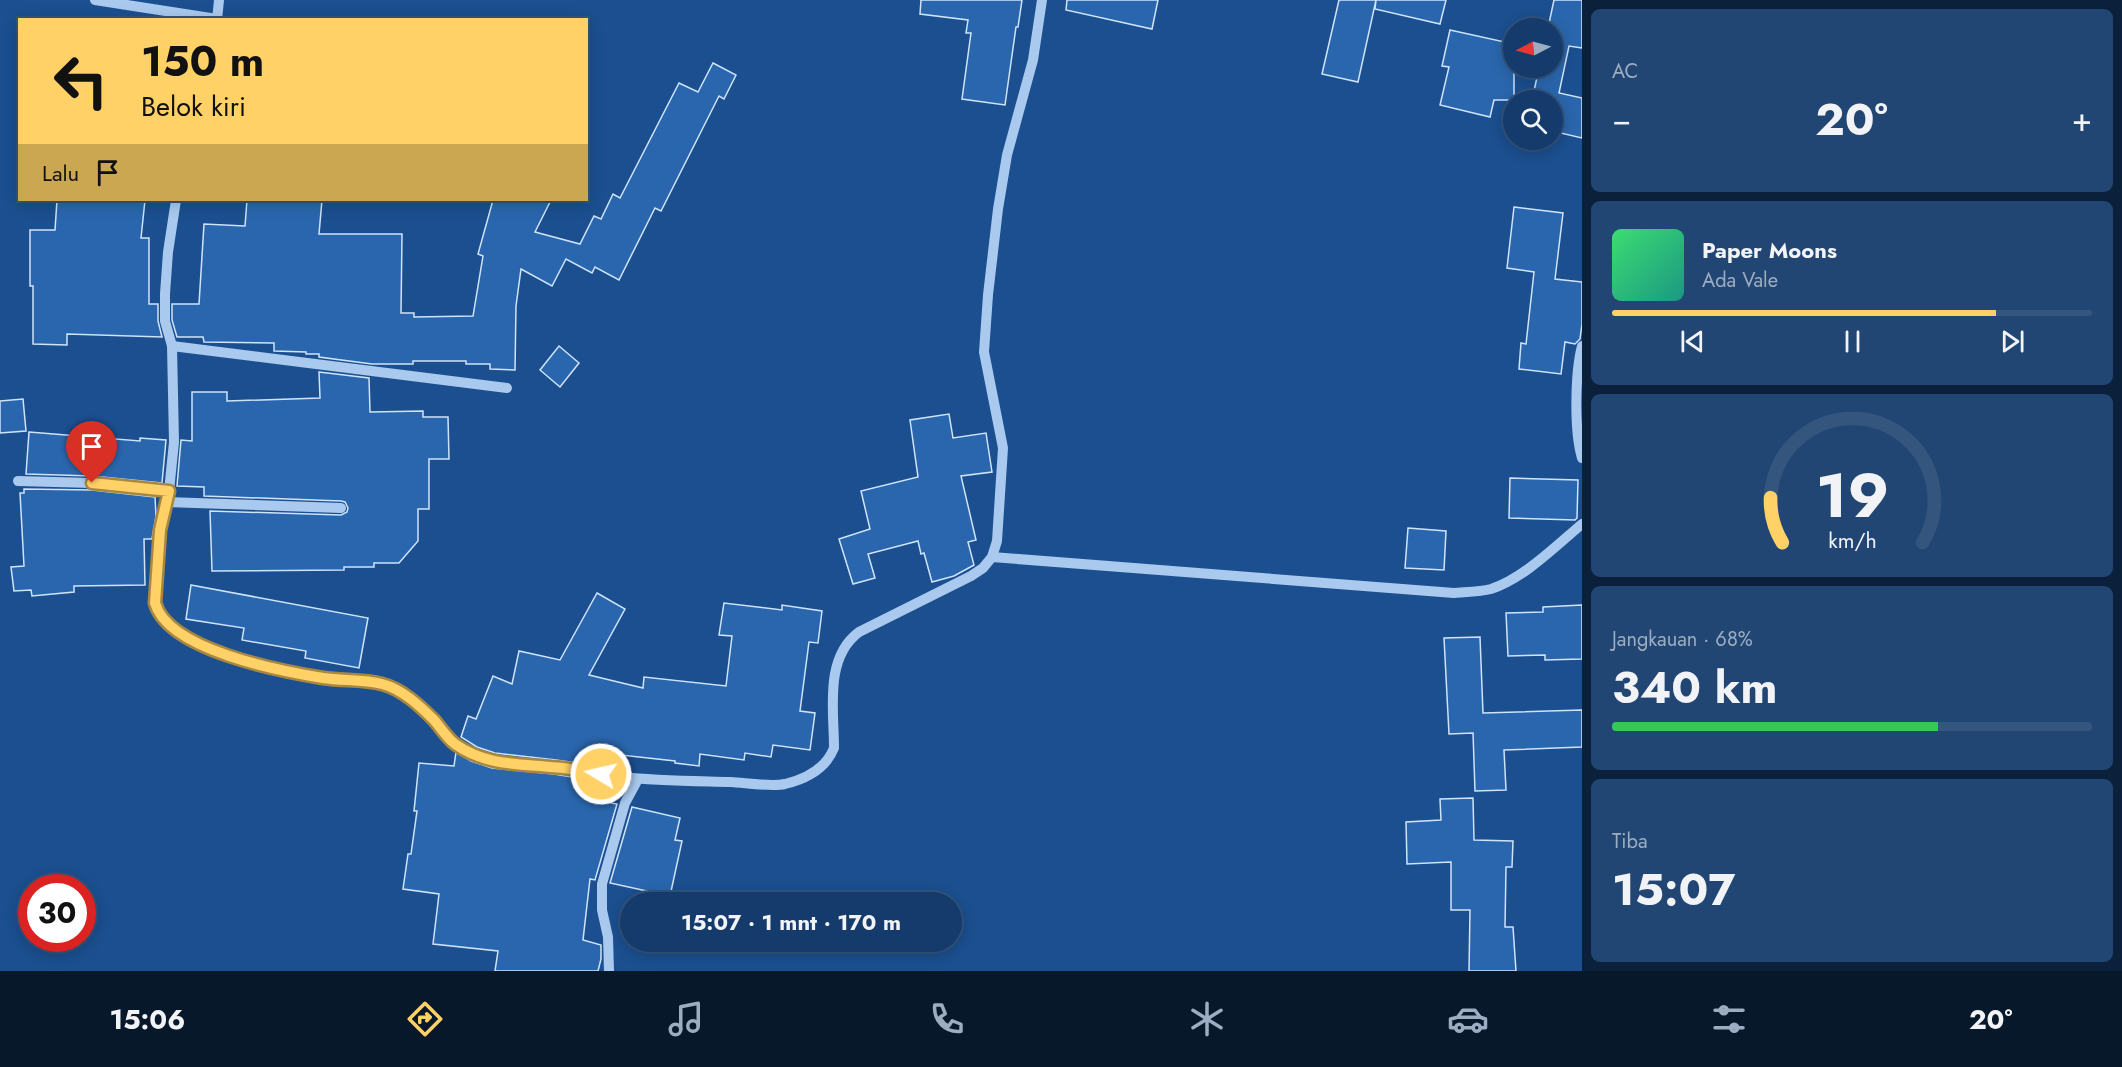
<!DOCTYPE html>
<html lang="id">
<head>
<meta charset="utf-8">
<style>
	:root { --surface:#143b6b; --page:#214673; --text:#f1f3f6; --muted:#9dadc1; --line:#33557e; --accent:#ffd166 }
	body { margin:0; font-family:Jost,sans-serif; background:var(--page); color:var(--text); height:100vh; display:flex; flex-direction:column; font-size:22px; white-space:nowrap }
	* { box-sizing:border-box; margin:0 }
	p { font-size:20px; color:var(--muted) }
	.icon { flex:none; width:33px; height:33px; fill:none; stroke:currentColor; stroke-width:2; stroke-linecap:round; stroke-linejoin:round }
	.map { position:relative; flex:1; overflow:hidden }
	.side { display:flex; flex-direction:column; gap:9px; padding:9px; background:#0b203b; width:540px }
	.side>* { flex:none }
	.top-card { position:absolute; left:18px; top:18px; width:570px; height:183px; border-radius:0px; box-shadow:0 3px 15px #0003,0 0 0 2px var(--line); background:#ffd166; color:#111; overflow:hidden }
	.needle { width:39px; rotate:264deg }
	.tools { position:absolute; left:1503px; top:18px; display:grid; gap:12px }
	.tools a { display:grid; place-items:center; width:60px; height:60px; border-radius:50%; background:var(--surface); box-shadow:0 3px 15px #0003,0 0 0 2px var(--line); font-size:30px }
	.speed { position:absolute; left:18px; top:874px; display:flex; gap:12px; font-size:30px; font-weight:700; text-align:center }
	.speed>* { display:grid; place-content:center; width:78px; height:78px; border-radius:50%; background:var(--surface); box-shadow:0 3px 15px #0003,0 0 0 2px var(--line); line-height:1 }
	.speed .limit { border:9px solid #d22; background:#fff; color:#111 }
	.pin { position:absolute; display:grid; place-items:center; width:51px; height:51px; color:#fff; margin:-62px -26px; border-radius:50% 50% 50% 0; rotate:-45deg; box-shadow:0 0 6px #0007 }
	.pin .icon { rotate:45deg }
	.me { position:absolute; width:66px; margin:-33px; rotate:279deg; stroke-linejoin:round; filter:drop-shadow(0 0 4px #0008) }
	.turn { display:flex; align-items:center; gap:21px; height:126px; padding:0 24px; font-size:27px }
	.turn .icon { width:78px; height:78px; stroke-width:2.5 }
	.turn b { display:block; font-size:42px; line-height:51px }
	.then { display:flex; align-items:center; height:57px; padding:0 24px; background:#0003; gap:12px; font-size:22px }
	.big { font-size:45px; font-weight:700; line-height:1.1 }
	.side .card { flex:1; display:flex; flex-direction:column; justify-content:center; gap:9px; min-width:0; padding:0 21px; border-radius:9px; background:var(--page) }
	.side .dial { align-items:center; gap:0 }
	.dial svg { height:156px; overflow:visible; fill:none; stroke:var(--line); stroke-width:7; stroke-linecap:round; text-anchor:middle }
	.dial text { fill:var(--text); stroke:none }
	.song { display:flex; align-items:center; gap:18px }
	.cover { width:72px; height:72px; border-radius:9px; background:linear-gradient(135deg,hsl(140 70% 55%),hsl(170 70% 35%)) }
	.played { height:6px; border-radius:3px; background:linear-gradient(90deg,var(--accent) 80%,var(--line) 80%) }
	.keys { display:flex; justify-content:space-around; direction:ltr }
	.heat { display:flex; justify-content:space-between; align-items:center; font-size:33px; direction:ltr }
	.charge { height:9px; border-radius:4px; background:linear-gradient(90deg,#34c759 68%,var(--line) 0) }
	.trip { position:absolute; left:620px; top:892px; width:342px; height:60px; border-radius:30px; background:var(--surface); box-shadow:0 3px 15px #0003,0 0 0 2px var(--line); font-weight:700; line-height:60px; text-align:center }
	.menu { display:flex; height:96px; justify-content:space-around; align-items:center; background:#08182b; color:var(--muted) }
	.menu .icon { width:42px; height:42px }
	.menu .current { color:var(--accent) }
	.menu b { font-size:27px; color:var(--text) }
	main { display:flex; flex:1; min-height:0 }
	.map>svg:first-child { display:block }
	.building { fill:#2a66ad; stroke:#cfe3fa; stroke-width:1.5 }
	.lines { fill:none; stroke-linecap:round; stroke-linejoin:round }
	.minor { stroke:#a9c9ee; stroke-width:10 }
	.route-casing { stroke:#a68842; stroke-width:15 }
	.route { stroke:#ffd166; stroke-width:10 }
</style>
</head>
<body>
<main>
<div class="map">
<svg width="1582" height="971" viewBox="0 0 1582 971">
	<rect width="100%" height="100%" fill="#1b4f8f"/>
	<g class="building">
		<path d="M 921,0 L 1022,0 L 1018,27 L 1016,27 L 1005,105 L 962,99 L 971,33 L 966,33 L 968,20 L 920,14 Z"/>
		<path d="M 1067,0 L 1158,0 L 1152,29 L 1066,10 Z"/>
		<path d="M 1339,0 L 1446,0 L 1440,24 L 1375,9 L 1376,0 L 1358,82 L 1322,74 Z"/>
		<path d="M 1554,0 L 1582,0 L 1582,48 L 1569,46 L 1559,93 L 1582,98 L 1582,138 L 1552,131 L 1552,100 L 1532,100 L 1539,68 L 1552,68 L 1552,28 L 1548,28 Z"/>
		<path d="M 1450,30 L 1514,44 L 1514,100 L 1494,100 L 1490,117 L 1440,105 L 1449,67 L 1442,66 Z"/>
		<path d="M 713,63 L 736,75 L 724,99 L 719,96 L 661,211 L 655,208 L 619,280 L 595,267 L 592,273 L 566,259 L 552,286 L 521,269 L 516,306 L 515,370 L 490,369 L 490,364 L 466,364 L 466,361 L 413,361 L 413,364 L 372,364 L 319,357 L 319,354 L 306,354 L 306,352 L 274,351 L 274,343 L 204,342 L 203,337 L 177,337 L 172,320 L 172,304 L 199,304 L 204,224 L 245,226 L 247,200 L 322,200 L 319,234 L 402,234 L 401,313 L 414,313 L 414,317 L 473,316 L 483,256 L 478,254 L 493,200 L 551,200 L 535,232 L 580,244 L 594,216 L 601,219 L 613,194 L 620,198 L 679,83 L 698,92 Z"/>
		<path d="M 57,200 L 145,200 L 141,238 L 149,238 L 149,304 L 158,304 L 158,321 L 162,337 L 67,334 L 67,345 L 33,344 L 33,286 L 30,286 L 30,230 L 55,230 Z"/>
		<path d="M 1514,207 L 1563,213 L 1555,279 L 1582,282 L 1582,324 L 1580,339 L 1575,344 L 1565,342 L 1561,374 L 1519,369 L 1521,343 L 1526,344 L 1534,272 L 1507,268 Z"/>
		<path d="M 559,346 L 579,363 L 560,387 L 540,370 Z"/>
		<path d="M 319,372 L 369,378 L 370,412 L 423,411 L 423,417 L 448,417 L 449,459 L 429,459 L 429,509 L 418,509 L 418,541 L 399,563 L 374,563 L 374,567 L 344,567 L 344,570 L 212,571 L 210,511 L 341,515 L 347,512 L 348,508 L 345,502 L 341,501 L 204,496 L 204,487 L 177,486 L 181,440 L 192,441 L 192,392 L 227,392 L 227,401 L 320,398 Z"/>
		<path d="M 23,399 L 26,431 L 0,433 L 0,401 Z"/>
		<path d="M 949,414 L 953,438 L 986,433 L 992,472 L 961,476 L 976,540 L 968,542 L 974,565 L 954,576 L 932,582 L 924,553 L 921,554 L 918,541 L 868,554 L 875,578 L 853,584 L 839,539 L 870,529 L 861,491 L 918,477 L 910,420 Z"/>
		<path d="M 29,432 L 140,441 L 140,438 L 166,440 L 162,483 L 92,476 L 26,474 Z"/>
		<path d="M 1510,478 L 1578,480 L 1577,518 L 1575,520 L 1509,518 Z"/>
		<path d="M 24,489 L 92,490 L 155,497 L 156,516 L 152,539 L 144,539 L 145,585 L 74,586 L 74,592 L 32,596 L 31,590 L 14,591 L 11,567 L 24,566 L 20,493 L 24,493 Z"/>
		<path d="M 1408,528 L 1446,531 L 1444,570 L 1405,568 Z"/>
		<path d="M 191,585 L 368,618 L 359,668 L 305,658 L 306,651 L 242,640 L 244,628 L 186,619 Z"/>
		<path d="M 597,593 L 625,609 L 589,675 L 643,688 L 644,677 L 726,686 L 732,636 L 719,635 L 724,603 L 782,610 L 782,605 L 822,611 L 818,643 L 809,642 L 800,711 L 815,713 L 810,750 L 773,745 L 771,757 L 745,753 L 744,760 L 700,754 L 699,766 L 675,763 L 675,761 L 621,755 L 618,769 L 556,760 L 495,753 L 477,747 L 461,737 L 468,716 L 476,719 L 493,676 L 512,684 L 519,651 L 560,660 Z"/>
		<path d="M 1582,605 L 1582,659 L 1545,660 L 1545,655 L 1508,656 L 1506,613 L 1543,612 L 1543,607 Z"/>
		<path d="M 1480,637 L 1483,713 L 1582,710 L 1582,747 L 1504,750 L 1506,790 L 1475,791 L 1473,733 L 1449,734 L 1444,638 Z"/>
		<path d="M 456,752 L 471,761 L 492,768 L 554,774 L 615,784 L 611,803 L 617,804 L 595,880 L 590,879 L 583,940 L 601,945 L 601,959 L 598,971 L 495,971 L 498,951 L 433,944 L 439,894 L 403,889 L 408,854 L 411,854 L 417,811 L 414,811 L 419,763 L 454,766 Z"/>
		<path d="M 1473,798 L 1474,840 L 1513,841 L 1512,867 L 1506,867 L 1505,927 L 1513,927 L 1516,971 L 1469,971 L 1470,910 L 1451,910 L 1451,862 L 1407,864 L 1406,822 L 1441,820 L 1440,799 Z"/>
		<path d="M 632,807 L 680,818 L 675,840 L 682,841 L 670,896 L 610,883 Z"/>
	</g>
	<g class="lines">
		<g class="minor">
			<path d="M 95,0 L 217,19"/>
			<path d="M 217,20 L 219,0"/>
			<path d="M 176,200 L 168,252 L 165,294 L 165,321 L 172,346 L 174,442 L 169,491 L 160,530 L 155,603 C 167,648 285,674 327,678 C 346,680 367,678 386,685 C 423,700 439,739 474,754 C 500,766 527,764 555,767 C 577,770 599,775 622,777 C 658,781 695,781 731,782 C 747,783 771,787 785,784 C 806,779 826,768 834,748 C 834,710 824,658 859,632 L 971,576 L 983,568 L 992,557 L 997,541 L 1003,448 L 984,352 L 988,295 L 998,209 L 1007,155 L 1033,60 L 1042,0"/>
			<path d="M 172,346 L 507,388"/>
			<path d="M 1582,346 C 1575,373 1574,431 1582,458"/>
			<path d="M 18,481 L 92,483 L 169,491"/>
			<path d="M 166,502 L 341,508"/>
			<path d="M 992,557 L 1454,593 C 1465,592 1480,592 1491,589 C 1523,579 1557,545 1582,524"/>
			<path d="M 609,971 L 608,937 L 602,910 L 602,884 L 625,803 L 638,779"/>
		</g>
	</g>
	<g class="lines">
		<g class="route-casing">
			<path id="route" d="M 92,483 L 169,491 L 160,530 L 155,603 C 168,650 280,671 323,678 C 343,681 363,679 382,684 C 402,689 420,706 434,720 C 441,728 447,738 455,744 C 484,765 518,764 551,767 C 568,768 585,771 601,774"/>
		</g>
		<use href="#route" class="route"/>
	</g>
</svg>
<div class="tools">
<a><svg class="needle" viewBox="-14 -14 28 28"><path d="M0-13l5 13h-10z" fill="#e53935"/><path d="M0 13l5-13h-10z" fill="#9dadc1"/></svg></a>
<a><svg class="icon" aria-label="search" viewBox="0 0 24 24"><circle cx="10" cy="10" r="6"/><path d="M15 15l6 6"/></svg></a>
</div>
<div class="speed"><div class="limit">30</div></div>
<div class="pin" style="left:92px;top:483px;background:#d93025"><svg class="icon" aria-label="arrive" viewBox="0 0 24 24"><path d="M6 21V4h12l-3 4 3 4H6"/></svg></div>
<svg class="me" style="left:601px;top:774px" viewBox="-20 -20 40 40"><circle r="17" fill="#ffd166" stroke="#fff" stroke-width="3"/><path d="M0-11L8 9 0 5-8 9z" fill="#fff"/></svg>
<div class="trip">15:07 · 1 mnt · 170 m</div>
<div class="top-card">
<div class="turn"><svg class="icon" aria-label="left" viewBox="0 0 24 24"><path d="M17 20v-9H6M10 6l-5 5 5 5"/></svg><div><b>150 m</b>Belok kiri</div></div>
<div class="then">Lalu<svg class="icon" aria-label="arrive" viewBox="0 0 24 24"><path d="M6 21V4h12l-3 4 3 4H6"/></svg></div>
</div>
</div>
<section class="side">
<div class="card"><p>AC</p>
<div class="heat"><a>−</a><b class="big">20°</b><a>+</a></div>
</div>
<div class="card">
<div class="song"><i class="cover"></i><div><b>Paper Moons</b><p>Ada Vale</p></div></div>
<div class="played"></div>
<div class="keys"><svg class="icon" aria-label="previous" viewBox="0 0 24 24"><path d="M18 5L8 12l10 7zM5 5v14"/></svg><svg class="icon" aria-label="pause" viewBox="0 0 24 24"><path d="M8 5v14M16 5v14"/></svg><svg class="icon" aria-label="next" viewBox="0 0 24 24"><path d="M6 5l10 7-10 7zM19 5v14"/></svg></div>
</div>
<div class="card dial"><svg viewBox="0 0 100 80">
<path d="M14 69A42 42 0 1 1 86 69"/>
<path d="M14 69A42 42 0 0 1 8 46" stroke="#ffd166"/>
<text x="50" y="56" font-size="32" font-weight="700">19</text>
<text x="50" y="72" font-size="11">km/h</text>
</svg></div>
<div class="card"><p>Jangkauan · 68%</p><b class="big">340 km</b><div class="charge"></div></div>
<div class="card"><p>Tiba</p><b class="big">15:07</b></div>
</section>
</main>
<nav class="menu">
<b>15:06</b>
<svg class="icon current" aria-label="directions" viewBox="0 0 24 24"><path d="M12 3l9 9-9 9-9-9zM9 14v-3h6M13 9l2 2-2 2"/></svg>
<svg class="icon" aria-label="music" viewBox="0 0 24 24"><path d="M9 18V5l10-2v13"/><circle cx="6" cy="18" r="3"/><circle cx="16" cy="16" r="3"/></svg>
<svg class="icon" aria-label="phone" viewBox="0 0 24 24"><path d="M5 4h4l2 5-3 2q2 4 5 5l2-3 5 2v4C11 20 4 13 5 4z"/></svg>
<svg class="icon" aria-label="climate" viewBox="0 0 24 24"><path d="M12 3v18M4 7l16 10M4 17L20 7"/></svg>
<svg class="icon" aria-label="car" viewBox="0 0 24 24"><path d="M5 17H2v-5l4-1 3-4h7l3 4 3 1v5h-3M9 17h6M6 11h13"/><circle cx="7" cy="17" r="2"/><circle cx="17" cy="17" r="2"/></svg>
<svg class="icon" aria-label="filters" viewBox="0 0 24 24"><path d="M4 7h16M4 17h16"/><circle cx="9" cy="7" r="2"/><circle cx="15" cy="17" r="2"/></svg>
<b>20°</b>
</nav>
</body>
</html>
